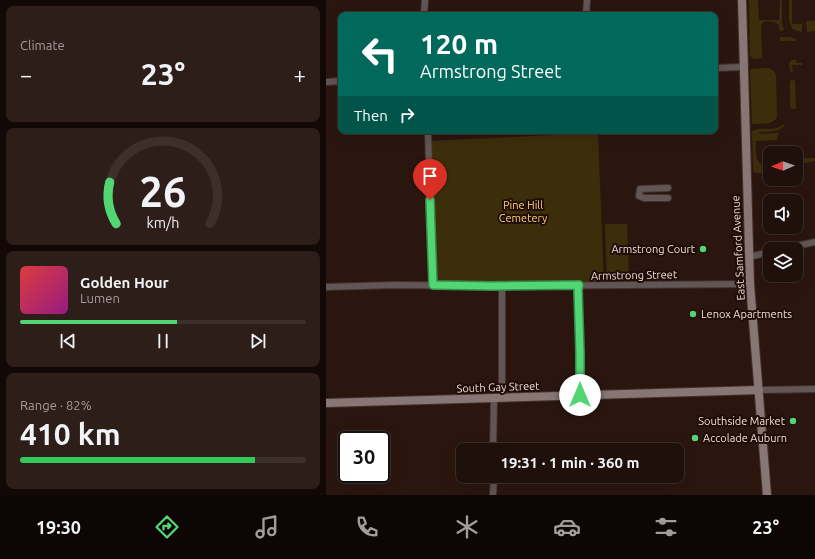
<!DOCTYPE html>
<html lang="en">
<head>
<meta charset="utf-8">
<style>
	:root { --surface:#20100b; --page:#2d1e19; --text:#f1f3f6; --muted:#a29d9d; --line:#3d302c; --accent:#52d673 }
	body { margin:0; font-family:Ubuntu,sans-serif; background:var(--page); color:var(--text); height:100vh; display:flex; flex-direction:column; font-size:15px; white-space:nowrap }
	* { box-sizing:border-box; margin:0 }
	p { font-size:13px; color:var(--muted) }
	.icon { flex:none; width:22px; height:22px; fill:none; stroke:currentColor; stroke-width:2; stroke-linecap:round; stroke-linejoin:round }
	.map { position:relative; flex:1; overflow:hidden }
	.sheet { display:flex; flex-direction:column; gap:6px; padding:6px; background:#120906; width:326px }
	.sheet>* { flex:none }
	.top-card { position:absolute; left:12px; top:12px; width:380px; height:122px; border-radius:8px; box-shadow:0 4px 16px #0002,0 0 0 1px var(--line); background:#00695c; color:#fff; overflow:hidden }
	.needle { width:26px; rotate:268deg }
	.fabs { position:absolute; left:437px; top:146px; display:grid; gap:8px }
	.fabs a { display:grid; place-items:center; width:40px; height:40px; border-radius:8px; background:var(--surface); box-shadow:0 4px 16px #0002,0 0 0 1px var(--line); font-size:20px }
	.speed { position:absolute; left:12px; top:431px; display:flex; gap:8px; font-size:20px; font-weight:700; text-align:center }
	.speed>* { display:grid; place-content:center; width:52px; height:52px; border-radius:50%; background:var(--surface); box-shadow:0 4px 16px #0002,0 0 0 1px var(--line); line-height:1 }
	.speed .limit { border:2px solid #111; border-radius:6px; background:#fff; color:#111 }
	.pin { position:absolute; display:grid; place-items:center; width:34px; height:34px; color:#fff; margin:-41px -17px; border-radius:50% 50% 50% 0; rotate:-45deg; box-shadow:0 0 4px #0007 }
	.pin .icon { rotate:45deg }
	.me { position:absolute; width:44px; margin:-22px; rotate:0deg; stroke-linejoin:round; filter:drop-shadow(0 0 3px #0008) }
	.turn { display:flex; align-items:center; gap:14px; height:84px; padding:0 16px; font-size:18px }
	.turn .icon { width:52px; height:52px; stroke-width:2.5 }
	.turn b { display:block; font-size:28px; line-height:34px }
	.then { display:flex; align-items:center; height:38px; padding:0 16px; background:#0003; gap:8px; font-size:15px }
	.big { font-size:30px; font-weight:600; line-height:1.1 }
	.sheet .tile { flex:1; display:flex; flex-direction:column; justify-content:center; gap:6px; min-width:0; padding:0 14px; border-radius:8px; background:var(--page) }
	.sheet .dial { align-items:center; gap:0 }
	.dial svg { height:104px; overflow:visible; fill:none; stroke:var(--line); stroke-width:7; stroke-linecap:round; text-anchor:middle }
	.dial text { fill:var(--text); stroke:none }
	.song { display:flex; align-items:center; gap:12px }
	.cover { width:48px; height:48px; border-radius:6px; background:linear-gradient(135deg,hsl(0 70% 55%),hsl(310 70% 35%)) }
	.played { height:4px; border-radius:2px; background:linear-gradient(90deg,var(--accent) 55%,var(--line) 55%) }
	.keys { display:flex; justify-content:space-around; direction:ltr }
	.heat { display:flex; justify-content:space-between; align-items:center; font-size:22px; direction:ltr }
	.charge { height:6px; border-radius:3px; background:linear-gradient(90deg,#34c759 82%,var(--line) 0) }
	.trip { position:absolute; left:130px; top:443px; width:228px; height:40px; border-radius:8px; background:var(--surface); box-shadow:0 4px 16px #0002,0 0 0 1px var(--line); font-weight:600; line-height:40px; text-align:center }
	.tab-bar { display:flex; height:64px; justify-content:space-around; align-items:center; background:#0d0604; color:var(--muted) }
	.tab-bar .icon { width:28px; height:28px }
	.tab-bar .active { color:var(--accent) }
	.tab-bar b { font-size:18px; color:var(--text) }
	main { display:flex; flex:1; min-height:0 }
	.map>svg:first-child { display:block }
	.green { fill:#3d2e0b }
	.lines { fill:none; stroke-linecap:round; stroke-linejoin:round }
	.street-casing { stroke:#45322b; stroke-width:8 }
	.secondary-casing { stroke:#45322b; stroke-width:10 }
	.street { stroke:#615555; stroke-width:6 }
	.secondary { stroke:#887675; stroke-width:8 }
	.route-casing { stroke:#358b4b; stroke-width:10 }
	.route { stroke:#52d673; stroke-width:7 }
	.poi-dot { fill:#52d673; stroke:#200d07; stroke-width:1.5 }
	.labels { text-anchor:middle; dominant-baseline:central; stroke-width:4; stroke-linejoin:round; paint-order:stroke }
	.park-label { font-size:11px; fill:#ffd277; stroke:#200d07 }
	.street-label { font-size:11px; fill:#eedfda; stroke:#200d07 }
	.poi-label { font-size:11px; fill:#eedfda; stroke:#200d07; text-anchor:end }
</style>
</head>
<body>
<main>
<section class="sheet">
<div class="tile"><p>Climate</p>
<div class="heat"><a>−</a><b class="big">23°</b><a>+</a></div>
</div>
<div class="tile dial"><svg viewBox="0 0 100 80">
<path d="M14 69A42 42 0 1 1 86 69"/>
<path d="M14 69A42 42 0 0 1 9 37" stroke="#52d673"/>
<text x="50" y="56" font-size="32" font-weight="700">26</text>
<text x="50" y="72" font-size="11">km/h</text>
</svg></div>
<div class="tile">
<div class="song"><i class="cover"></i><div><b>Golden Hour</b><p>Lumen</p></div></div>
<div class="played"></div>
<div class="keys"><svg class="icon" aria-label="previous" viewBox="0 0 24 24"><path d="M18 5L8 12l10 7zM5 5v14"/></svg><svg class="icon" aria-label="pause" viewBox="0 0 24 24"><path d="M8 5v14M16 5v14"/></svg><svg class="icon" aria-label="next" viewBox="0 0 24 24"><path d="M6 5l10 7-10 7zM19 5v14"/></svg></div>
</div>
<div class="tile"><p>Range · 82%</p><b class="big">410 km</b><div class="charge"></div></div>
</section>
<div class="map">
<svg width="489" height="495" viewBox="0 0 489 495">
	<rect width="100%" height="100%" fill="#2a160f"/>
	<g class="green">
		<path d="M 423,0 L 432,0 L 433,20 L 453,20 L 454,1 L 451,0 L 456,0 L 456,24 L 458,30 L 453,31 L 455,18 L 453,30 L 453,25 L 449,22 L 439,21 L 435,25 L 436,58 L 428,59 L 424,56 Z"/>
		<path d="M 463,0 L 466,0 L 466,24 L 476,24 L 476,32 L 468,30 L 466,28 L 463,21 Z"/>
		<path d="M 480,21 L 489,21 L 489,31 L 481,32 Z"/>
		<path d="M 454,37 L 464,37 L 470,39 L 470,41 L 454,41 Z"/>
		<path d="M 465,60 L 470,60 L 471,63 L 476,63 L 476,65 L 466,65 L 467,72 L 464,71 L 463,64 Z"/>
		<path d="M 443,68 L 448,71 L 450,76 L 451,117 C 446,126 435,123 426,124 L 424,69 Z"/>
		<path d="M 465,80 L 467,80 L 469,81 L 470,109 L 467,109 L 464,107 L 464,83 Z"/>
		<path d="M 458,124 L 459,125 C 453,133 442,131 433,132 L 433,134 L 453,133 L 451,140 L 430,141 C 430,150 428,166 441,166 L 442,168 L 439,172 C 435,173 431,175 427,171 L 426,131 C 436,126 449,133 458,124 Z"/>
		<path d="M 272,133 L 278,285 L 107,285 L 102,141 Z"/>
		<path d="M 470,158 L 489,158 L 489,161 L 470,165 Z"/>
		<path d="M 279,224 L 301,224 L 303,278 L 281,279 Z"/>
	</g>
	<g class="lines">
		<g class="street-casing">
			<g id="street">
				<path d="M 98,15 L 99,0"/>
				<path d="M 260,15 L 261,0"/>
				<path d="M 389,68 L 417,67"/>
				<path d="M 0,82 L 15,81"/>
				<path d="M 102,131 L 107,285"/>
				<path d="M 342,188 L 314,189 L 313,196 L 318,198 L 342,198"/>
				<path d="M 457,249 L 489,242"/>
				<path d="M 423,257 L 444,252"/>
				<path d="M 253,285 L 252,290 L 254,353 L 254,395"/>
				<path d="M 176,286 L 176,398"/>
				<path d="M 0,287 L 68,285 L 166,286 L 424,284"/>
				<path d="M 433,390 L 489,389"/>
				<path d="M 167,450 L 168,398"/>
				<path d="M 167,495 L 168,476"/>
			</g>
		</g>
		<g class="secondary-casing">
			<g id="secondary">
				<path d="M 416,0 L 424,284 L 441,495"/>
				<path d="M 0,403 L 433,390"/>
			</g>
		</g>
		<use href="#street" class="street"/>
		<use href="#secondary" class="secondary"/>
	</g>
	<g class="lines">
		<g class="route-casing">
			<path id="route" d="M 104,200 L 107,285 L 166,286 L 253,285 L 252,290 L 254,353 L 254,395"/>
		</g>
		<use href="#route" class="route"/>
	</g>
	<g class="poi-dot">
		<circle cx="377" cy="249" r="4"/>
		<circle cx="367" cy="314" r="4"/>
		<circle cx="467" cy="421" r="4"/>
		<circle cx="369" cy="438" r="4"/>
	</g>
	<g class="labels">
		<g class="park-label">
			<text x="197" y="205">Pine Hill<tspan x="197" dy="13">Cemetery</tspan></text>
		</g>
		<g class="street-label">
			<text transform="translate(412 248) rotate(-93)">East Samford Avenue</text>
			<text transform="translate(308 275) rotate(-1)">Armstrong Street</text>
			<text transform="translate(172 387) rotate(-2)">South Gay Street</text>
		</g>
		<g class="poi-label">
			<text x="369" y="249">Armstrong Court</text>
			<text x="375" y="314" text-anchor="start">Lenox Apartments</text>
			<text x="459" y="421">Southside Market</text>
			<text x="377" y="438" text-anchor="start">Accolade Auburn</text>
		</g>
	</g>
</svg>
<div class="fabs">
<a><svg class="needle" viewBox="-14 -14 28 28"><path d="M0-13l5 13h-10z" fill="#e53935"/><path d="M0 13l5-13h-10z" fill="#a29d9d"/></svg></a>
<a><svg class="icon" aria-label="sound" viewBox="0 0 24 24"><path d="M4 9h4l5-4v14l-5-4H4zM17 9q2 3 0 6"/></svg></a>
<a><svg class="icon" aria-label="layers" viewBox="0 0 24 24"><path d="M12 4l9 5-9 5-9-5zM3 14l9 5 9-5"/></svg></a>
</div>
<div class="speed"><div class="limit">30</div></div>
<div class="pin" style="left:104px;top:200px;background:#d93025"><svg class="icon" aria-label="arrive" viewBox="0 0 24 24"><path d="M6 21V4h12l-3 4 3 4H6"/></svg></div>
<svg class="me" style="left:254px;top:395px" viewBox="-20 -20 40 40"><circle r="19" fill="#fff"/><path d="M0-13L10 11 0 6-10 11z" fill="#52d673"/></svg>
<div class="trip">19:31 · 1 min · 360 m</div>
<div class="top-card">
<div class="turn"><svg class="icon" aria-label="left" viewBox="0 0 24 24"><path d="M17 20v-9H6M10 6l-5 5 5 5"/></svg><div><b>120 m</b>Armstrong Street</div></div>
<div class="then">Then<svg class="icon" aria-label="right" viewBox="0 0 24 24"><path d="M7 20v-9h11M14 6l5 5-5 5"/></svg></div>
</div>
</div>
</main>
<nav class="tab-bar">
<b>19:30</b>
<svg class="icon active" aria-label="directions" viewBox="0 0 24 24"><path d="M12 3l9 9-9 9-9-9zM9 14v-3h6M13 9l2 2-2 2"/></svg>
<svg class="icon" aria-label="music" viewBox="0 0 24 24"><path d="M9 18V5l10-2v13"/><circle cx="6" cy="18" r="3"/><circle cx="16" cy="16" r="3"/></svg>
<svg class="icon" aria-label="phone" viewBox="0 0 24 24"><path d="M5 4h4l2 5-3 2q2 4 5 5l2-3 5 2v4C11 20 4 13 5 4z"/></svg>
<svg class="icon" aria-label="climate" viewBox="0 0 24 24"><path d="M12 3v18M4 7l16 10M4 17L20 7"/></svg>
<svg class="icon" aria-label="car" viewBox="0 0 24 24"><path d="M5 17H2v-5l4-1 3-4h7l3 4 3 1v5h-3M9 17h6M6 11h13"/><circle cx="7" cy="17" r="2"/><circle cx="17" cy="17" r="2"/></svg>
<svg class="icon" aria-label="filters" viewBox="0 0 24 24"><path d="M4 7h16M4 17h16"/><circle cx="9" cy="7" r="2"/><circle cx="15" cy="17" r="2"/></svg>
<b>23°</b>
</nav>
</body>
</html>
